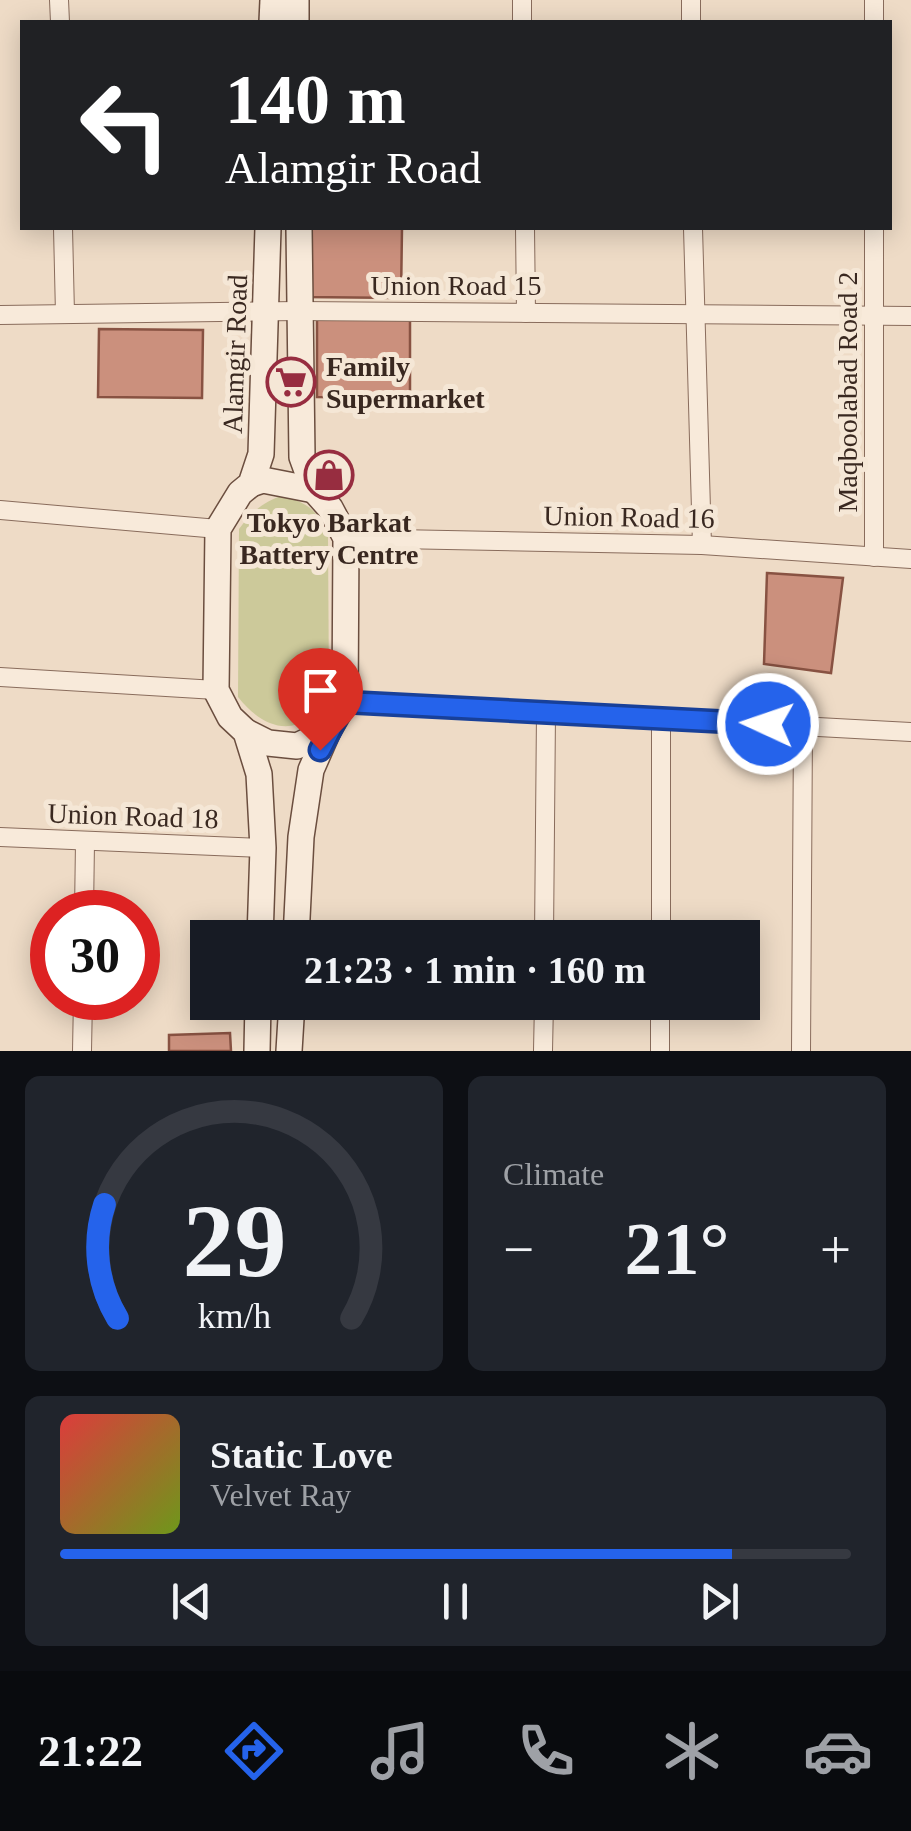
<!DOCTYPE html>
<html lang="en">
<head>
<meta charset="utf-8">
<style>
	:root { --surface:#171b24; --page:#20242c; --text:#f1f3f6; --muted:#9ea1a6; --line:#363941; --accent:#2563eb }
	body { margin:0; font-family:"Times New Roman",serif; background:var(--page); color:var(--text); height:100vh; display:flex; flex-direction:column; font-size:38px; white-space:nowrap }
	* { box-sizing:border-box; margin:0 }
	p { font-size:32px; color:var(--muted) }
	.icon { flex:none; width:55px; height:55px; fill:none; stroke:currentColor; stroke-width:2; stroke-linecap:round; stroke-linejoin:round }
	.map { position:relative; height:1051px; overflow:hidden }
	.details { display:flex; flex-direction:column; gap:25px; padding:25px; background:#0d0f14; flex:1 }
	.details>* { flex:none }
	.guide { position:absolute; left:20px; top:20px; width:872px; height:210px; border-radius:0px; box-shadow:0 5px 25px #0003; background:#202124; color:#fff; overflow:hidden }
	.speed { position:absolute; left:30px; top:890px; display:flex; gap:20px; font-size:50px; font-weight:700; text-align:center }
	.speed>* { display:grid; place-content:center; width:130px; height:130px; border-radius:50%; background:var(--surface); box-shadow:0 5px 25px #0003; line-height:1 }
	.speed .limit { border:15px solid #d22; background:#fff; color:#111 }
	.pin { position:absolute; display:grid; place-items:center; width:85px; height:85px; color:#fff; margin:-102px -42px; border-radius:50% 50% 50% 0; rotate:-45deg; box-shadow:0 0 10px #0007 }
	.pin .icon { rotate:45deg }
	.me { position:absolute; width:110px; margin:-55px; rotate:273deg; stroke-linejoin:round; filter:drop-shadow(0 0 8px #0008) }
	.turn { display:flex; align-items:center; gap:35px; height:210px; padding:0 40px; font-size:45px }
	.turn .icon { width:130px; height:130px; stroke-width:2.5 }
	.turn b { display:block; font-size:70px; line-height:85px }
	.big { font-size:75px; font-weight:800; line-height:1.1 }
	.details .widget { flex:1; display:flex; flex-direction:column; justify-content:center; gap:15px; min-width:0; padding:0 35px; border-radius:15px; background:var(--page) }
	.details .dial { align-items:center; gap:0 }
	.dial svg { height:260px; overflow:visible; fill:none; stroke:var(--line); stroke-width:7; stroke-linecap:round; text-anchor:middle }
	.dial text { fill:var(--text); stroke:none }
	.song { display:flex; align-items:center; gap:30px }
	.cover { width:120px; height:120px; border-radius:15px; background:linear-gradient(135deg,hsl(0 70% 55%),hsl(80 70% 35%)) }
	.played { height:10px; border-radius:5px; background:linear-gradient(90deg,var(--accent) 85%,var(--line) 85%) }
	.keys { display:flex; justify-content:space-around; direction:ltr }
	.heat { display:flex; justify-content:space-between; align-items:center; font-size:55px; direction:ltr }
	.details .tiles { flex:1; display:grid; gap:25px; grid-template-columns:1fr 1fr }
	.widget:last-child { grid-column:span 2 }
	.trip { position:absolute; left:190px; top:920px; width:570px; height:100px; border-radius:0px; background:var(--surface); box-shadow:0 5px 25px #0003; font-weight:800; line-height:100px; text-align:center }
	.menu { display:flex; height:160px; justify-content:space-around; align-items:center; background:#090b0e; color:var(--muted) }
	.menu .icon { width:70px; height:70px }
	.menu .active { color:var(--accent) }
	.menu b { font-size:45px; color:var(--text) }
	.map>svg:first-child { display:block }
	.green { fill:#ccc99a }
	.building { fill:#cb907d; stroke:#885242; stroke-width:2.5 }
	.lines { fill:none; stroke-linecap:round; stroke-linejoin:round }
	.street-casing { stroke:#896c5c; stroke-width:20 }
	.secondary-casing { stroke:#6b4e3f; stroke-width:28 }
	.street { stroke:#f8eada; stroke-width:18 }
	.secondary { stroke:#f8eada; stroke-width:25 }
	.route-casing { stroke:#184099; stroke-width:25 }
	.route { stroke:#2563eb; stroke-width:18 }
	.labels { text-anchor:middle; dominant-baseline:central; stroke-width:10; stroke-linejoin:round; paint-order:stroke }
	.street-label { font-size:28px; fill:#392820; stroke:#f5e7d6 }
	.poi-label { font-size:28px; font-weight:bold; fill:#392820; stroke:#f5e7d6; text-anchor:start }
</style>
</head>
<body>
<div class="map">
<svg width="911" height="1051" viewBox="0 0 911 1051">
	<rect width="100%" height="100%" fill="#eedbc6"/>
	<path class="green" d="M 284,495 C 313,507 316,509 328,537 L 329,693 C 305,738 268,735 238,697 L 239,529 C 252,511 263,502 284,495 Z"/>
	<g class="building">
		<path d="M 307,228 L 402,228 L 401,298 L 306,297 Z"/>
		<path d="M 317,319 L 410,320 L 410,398 L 317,397 Z"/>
		<path d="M 99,329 L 203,330 L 202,398 L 98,397 Z"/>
		<path d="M 767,573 L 843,578 L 831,673 L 764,664 Z"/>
		<path d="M 230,1033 L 231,1051 L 169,1051 L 169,1035 Z"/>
	</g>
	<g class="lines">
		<g class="street-casing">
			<g id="street">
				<path d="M 59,0 L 60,22"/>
				<path d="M 522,0 L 522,22"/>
				<path d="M 691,0 L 691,22"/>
				<path d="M 874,0 L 874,22"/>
				<path d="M 63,228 L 65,314"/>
				<path d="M 525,228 L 526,313"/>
				<path d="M 693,228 L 702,545"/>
				<path d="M 0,315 L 300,311 L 911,316"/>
				<path d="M 0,510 L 218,529"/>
				<path d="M 346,538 L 702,545 L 911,559"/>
				<path d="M 874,557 L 874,228"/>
				<path d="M 0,677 L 216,690"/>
				<path d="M 345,702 L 911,732"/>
				<path d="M 0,837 L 263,848"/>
				<path d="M 84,912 L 85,842"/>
				<path d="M 544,938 L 546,713"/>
				<path d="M 661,938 L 661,719"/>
				<path d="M 82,1051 L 83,998"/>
				<path d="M 543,1051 L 544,1002"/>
				<path d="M 660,1051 L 660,1002"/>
				<path d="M 801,1051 L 803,726"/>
			</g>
		</g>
		<g class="secondary-casing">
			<g id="secondary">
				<path d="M 296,0 L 296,22"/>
				<path d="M 272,22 L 273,0"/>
				<path d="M 251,484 L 263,480 L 314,490"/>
				<path d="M 246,732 L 268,743 L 297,746 L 328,731"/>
				<path d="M 260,938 L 263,848 L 259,774 L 246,732 L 230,717 L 216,690 L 218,529 L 240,493 L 251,484 L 261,454 L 268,228"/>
				<path d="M 296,938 L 301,837 L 311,770 L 328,731 L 345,702 L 346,538 L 330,508 L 314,490 L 302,457 L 299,228"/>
				<path d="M 257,1051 L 258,1002"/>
				<path d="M 289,1051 L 292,1002"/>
			</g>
		</g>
		<use href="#street" class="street"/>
		<use href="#secondary" class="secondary"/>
	</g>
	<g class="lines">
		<g class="route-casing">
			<path id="route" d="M 320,750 L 345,702 L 768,724"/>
		</g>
		<use href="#route" class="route"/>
	</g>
	<defs>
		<g id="supermarket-ring" transform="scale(2.5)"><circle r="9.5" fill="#f5e7d6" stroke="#972d40" stroke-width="1.5"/><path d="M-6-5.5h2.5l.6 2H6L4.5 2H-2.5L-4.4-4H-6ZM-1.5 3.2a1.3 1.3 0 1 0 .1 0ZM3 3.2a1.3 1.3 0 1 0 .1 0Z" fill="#972d40"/></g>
		<g id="shop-ring" transform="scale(2.5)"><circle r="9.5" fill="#f5e7d6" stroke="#972d40" stroke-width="1.5"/><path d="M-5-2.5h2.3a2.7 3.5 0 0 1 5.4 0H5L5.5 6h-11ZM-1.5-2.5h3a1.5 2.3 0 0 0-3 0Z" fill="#972d40"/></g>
	</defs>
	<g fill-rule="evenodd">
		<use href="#supermarket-ring" x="291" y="382"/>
		<use href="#shop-ring" x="329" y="475"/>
	</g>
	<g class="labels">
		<g class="street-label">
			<text x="456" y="285">Union Road 15</text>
			<text transform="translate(235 354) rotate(-88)">Alamgir Road</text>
			<text transform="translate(847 392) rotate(-90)">Maqboolabad Road 2</text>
			<text transform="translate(629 517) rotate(1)">Union Road 16</text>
			<text transform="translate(133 816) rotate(2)">Union Road 18</text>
		</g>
		<g class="poi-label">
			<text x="326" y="366">Family<tspan x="326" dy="32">Supermarket</tspan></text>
			<text x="329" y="522" text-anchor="middle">Tokyo Barkat<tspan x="329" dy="32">Battery Centre</tspan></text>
		</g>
	</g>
</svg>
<div class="speed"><div class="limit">30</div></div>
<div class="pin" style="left:320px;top:750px;background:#d93025"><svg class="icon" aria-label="arrive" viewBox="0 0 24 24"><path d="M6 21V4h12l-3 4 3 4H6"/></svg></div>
<svg class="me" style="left:768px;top:724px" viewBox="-20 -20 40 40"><circle r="17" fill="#2563eb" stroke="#fff" stroke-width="3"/><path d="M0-11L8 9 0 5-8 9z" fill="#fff"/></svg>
<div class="trip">21:23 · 1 min · 160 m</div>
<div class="guide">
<div class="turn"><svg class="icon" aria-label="left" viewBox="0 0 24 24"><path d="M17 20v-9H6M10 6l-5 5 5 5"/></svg><div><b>140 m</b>Alamgir Road</div></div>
</div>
</div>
<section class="details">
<div class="tiles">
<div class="widget dial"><svg viewBox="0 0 100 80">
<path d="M14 69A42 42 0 1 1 86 69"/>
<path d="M14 69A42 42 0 0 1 10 34" stroke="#2563eb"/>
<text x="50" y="56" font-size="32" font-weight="700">29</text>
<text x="50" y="72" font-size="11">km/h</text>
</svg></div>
<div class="widget"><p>Climate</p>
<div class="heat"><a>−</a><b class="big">21°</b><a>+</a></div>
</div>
<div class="widget">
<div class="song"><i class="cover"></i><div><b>Static Love</b><p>Velvet Ray</p></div></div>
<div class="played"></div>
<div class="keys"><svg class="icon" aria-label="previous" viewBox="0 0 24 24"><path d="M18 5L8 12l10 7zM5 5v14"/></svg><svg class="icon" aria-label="pause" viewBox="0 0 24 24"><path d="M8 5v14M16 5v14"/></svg><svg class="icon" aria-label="next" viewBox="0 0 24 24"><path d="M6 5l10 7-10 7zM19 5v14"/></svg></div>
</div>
</div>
</section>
<nav class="menu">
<b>21:22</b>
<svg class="icon active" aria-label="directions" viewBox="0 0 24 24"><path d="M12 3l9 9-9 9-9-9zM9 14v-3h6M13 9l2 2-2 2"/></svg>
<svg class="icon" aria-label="music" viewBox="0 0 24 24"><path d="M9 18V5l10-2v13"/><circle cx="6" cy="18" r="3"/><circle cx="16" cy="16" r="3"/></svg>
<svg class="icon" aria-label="phone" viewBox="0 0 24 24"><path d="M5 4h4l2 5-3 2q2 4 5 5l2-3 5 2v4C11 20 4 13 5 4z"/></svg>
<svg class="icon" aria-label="climate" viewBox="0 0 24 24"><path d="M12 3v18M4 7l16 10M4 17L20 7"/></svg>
<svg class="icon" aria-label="car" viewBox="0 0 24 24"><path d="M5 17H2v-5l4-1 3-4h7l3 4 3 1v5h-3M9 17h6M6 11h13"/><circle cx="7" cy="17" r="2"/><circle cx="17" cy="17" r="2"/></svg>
</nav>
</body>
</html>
